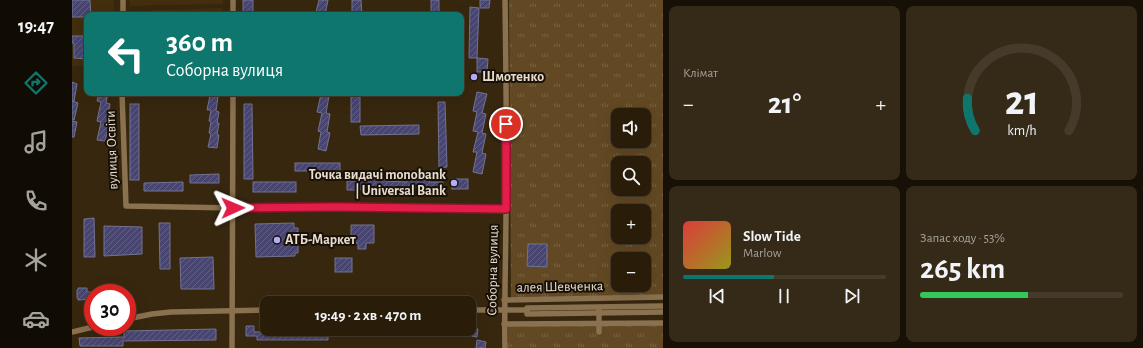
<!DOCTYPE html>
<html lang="uk">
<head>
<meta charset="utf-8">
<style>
	:root { --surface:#291d0a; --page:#352a18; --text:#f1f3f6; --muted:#a5a29c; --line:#453b2b; --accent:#0f766e }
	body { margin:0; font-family:"Alegreya Sans",sans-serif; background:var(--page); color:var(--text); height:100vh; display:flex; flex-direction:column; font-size:15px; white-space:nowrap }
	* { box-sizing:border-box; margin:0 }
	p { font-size:13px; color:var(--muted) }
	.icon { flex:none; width:22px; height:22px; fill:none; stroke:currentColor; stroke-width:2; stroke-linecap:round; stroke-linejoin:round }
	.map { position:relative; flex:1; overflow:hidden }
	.side { display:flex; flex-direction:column; gap:6px; padding:6px; background:#171006; width:480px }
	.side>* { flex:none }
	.top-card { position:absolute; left:12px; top:12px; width:380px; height:84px; border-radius:8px; box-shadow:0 4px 16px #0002,0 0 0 1px var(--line); background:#0f766e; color:#fff; overflow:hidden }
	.fabs { position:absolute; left:539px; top:108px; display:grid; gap:8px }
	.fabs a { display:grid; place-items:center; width:40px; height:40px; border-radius:8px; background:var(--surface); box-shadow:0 4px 16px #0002,0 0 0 1px var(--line); font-size:20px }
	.speed { position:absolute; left:12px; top:284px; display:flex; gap:8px; font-size:20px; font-weight:700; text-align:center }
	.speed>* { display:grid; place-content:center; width:52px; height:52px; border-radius:50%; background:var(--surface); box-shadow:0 4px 16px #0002,0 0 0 1px var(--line); line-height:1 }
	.speed .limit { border:6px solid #d22; background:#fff; color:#111 }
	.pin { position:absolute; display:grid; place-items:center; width:34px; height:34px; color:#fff; margin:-17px; border:2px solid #fff; border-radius:50%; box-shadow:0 1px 4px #0007 }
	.me { position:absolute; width:44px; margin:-22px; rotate:89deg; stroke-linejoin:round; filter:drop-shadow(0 0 3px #0008) }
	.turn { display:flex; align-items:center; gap:14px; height:84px; padding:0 16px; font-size:18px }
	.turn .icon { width:52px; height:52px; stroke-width:2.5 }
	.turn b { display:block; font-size:28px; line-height:34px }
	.big { font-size:30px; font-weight:700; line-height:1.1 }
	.side .widget { flex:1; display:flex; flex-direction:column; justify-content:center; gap:6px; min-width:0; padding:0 14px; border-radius:8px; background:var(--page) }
	.side .dial { align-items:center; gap:0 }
	.dial svg { height:104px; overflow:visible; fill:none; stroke:var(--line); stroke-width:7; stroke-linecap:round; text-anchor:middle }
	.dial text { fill:var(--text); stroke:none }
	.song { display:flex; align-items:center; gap:12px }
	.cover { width:48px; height:48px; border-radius:6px; background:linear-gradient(135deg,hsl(0 70% 55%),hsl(60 70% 35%)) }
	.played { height:4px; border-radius:2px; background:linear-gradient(90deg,var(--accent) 45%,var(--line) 45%) }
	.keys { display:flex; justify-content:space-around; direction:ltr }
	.heat { display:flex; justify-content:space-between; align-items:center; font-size:22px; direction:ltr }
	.charge { height:6px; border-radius:3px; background:linear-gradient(90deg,#34c759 53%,var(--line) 0) }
	.side .tiles { flex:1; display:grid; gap:6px; grid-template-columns:repeat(2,1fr) }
	.trip { position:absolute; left:188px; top:296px; width:216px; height:40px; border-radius:8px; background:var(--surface); box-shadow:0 4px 16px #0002,0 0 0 1px var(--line); font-weight:700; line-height:40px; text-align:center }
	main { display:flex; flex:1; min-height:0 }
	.menu { display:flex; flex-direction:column; width:72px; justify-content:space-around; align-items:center; background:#100c04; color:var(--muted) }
	.menu .icon { width:28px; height:28px }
	.menu .on { color:var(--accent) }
	.menu b { font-size:18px; color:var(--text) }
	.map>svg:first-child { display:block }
	.built { fill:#432e0e }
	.park { fill:url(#park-tufts); fill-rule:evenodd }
	.building { fill:url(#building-hatch); stroke:#737391 }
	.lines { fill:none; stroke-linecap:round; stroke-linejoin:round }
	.minor { stroke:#8a714f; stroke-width:5.5 }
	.route-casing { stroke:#92132f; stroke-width:10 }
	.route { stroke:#e11d48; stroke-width:7 }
	.poi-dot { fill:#b1adfa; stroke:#191107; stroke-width:1.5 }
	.labels { text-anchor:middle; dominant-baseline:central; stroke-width:4; stroke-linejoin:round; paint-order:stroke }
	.poi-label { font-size:14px; font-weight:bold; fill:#e7dcce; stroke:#191107; text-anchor:start }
	.street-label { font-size:14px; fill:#e7dcce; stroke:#191107 }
</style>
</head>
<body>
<main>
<nav class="menu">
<b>19:47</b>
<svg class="icon on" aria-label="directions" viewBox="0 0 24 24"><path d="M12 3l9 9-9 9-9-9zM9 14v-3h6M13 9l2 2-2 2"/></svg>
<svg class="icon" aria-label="music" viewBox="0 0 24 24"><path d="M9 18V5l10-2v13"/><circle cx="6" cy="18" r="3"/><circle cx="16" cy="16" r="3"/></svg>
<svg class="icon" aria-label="phone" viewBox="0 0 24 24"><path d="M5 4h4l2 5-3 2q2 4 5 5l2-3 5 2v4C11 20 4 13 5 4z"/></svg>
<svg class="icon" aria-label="climate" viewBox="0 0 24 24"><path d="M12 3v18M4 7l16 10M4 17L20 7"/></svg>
<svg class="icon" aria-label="car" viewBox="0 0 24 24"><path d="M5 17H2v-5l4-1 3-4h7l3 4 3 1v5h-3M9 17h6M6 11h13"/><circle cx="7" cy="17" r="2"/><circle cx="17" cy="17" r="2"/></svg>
</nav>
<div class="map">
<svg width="591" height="348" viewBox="0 0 591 348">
	<defs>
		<pattern id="park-tufts" width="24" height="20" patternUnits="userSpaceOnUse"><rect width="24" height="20" fill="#624923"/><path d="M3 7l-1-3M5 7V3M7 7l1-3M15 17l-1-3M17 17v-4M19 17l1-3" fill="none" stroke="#786342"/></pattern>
		<pattern id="building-hatch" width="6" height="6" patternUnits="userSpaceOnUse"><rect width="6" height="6" fill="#484670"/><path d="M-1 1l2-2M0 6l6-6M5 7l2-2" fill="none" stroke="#626083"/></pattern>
	</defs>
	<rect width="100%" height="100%" fill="#37270e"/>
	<g class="built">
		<path d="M 0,0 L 42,0 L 42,15 L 15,15 L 15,66 L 0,66 Z"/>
		<path d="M 58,0 L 151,0 L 151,4 L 58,6 Z"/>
		<path d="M 151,8 L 151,15 L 57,15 L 57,11 Z"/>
	</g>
	<g class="park">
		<path d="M 437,0 L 591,0 L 591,295 L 439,298 ZM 546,115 L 572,115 L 572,141 L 546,141 ZM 546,163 L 572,163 L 572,189 L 546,189 ZM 546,211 L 572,211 L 572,237 L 546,237 ZM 546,259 L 572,259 L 572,285 L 546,285 Z"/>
		<rect x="436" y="325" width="155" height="23"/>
	</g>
	<g class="building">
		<path d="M 0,0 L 18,0 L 19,15 L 15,15 L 15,17 L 0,17 Z"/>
		<rect x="171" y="0" width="10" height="15"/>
		<path d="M 247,0 L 256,0 L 253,15 L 247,15 L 248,13 L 244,12 Z"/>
		<path d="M 280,0 L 289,0 L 290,15 L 280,15 Z"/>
		<rect x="359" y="0" width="8" height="15"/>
		<path d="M 408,0 L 418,0 L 417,8 L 408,8 Z"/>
		<path d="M 398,7 L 407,8 L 405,58 L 397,58 Z"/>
		<path d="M 0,36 L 15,36 L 15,59 L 2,58 L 2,43 L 0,43 Z"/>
		<path d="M 405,58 L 416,59 L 415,72 L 405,72 Z"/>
		<path d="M 0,82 L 5,84 L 2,101 L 0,100 Z"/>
		<path d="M 405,92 L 415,94 L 410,113 L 414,114 L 410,133 L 414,134 L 410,153 L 414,154 L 410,174 L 401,172 L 405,152 L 401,152 L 406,132 L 401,131 L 405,112 L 401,111 Z"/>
		<path d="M 27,93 L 36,93 L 34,103 L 38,104 L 34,123 L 37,124 L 33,141 L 25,140 L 29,122 L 25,121 L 29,102 L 25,101 Z"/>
		<rect x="279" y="93" width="9" height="29"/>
		<path d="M 249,94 L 257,96 L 254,113 L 258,114 L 255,132 L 258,133 L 254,151 L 246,149 L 249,132 L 246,131 L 250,113 L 245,112 Z"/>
		<path d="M 138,95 L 146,97 L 144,111 L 147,112 L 145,123 L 147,123 L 145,135 L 147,135 L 145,148 L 136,147 L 139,134 L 137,133 L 139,122 L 137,121 L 139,110 L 135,110 Z"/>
		<path d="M 0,101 L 6,103 L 2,120 L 0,120 Z"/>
		<path d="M 366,102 L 373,102 L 375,167 L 367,168 Z"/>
		<rect x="58" y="104" width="9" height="76"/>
		<path d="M 172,104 L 180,104 L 181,179 L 172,179 Z"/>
		<path d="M 0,121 L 5,122 L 2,137 L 0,137 Z"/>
		<path d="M 347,125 L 347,134 L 289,135 L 288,126 Z"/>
		<rect x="223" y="163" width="45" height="8"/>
		<path d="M 147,174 L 147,183 L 118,183 L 118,175 Z"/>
		<path d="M 290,178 L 313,179 L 313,181 L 335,182 L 335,179 L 358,179 L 357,182 L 371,182 L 371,191 L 357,191 L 357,188 L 335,188 L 335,191 L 312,190 L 312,187 L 289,187 L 289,190 L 275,190 L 275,181 L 290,181 Z"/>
		<rect x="380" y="179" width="16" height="10"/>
		<path d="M 111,182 L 111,191 L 72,191 L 72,183 Z"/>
		<rect x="181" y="182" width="43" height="10"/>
		<path d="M 22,218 L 23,257 L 12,257 L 12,219 Z"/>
		<path d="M 87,223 L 98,223 L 98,269 L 88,269 Z"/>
		<path d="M 222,223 L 222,228 L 226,228 L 226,253 L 223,253 L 223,256 L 184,257 L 183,224 Z"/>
		<path d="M 279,225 L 302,225 L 302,243 L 294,243 L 294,249 L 286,249 L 286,243 L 279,243 Z"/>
		<path d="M 32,226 L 70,227 L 70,254 L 32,256 Z"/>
		<path d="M 456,244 L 475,244 L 475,267 L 455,266 Z"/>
		<path d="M 141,257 L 142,289 L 109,289 L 108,258 Z"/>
		<rect x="263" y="258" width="17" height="14"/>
		<path d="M 6,288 L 15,288 L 15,292 L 21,292 L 21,299 L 6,300 L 6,298 L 5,298 L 5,290 L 6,290 Z"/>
		<path d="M 174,326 L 182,326 L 182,332 L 256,331 L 256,340 L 185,340 L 185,336 L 174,336 Z"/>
		<path d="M 397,327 L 406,329 L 405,337 L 380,332 L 380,336 L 349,331 L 350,329 L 397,329 Z"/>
		<path d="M 144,329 L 144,340 L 51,341 L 51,346 L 8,346 L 7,338 L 52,337 L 52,331 Z"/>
		<rect x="256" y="329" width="71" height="5"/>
		<path d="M 405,340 L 414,342 L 413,348 L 404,348 Z"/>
	</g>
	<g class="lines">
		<g class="minor">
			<path d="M 51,0 L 51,15"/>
			<path d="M 161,15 L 161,0"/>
			<path d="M 50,93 L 54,206 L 161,208 L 264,207 L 434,209"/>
			<path d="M 432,300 L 591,297"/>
			<path d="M 591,306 L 455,308 L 455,314 L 591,312"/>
			<path d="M 397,310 L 455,310"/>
			<path d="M 527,310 L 527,332"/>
			<path d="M 55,319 L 80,314 L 99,312 L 195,310"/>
			<path d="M 432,324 L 591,323"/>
			<path d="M 0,332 L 21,327"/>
			<path d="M 160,348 L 161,93"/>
			<path d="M 433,348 C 432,302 434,255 434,209 C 435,139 434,70 433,0"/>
		</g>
	</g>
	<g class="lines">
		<g class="route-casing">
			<path id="route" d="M 161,208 L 264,207 L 434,209 L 434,124"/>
		</g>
		<use href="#route" class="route"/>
	</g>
	<g class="poi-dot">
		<circle cx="402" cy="77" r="4"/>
		<circle cx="382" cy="183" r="4"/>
		<circle cx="205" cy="240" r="4"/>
	</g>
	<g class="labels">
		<g class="poi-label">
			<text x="410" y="77">Шмотенко</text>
			<text x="374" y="175" text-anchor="end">Точка видачі monobank<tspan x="374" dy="16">| Universal Bank</tspan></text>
			<text x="213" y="240">АТБ-Маркет</text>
		</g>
		<g class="street-label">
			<text transform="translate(40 150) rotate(-92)">вулиця Освіти</text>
			<text transform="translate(421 270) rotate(-89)">Соборна вулиця</text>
			<text transform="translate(488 287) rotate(-1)">алея Шевченка</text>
		</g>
	</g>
</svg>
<div class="fabs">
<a><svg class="icon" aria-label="sound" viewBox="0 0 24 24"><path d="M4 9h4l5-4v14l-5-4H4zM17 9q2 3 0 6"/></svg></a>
<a><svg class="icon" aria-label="search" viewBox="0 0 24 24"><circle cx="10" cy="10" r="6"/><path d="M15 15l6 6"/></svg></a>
<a>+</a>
<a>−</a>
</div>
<div class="speed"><div class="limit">30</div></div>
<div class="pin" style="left:434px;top:124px;background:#d93025"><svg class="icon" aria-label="arrive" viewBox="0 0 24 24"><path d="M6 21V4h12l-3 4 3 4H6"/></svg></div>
<svg class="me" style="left:161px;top:208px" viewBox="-20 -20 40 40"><path d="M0-17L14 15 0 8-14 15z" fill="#e11d48" stroke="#fff" stroke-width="4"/></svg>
<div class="trip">19:49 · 2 хв · 470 m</div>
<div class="top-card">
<div class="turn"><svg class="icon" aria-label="left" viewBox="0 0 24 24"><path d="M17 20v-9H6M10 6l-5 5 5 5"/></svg><div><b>360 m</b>Соборна вулиця</div></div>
</div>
</div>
<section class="side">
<div class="tiles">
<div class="widget"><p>Клімат</p>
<div class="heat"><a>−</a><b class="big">21°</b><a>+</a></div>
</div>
<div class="widget dial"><svg viewBox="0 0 100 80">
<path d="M14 69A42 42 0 1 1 86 69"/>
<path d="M14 69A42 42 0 0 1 8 44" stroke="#0f766e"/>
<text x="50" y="56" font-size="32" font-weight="700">21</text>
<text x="50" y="72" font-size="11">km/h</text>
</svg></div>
<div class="widget">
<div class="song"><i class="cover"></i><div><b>Slow Tide</b><p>Marlow</p></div></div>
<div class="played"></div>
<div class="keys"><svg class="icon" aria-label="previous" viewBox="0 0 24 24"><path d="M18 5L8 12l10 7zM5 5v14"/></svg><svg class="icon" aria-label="pause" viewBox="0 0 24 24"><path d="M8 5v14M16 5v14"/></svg><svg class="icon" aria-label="next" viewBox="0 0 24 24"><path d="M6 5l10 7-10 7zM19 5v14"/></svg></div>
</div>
<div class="widget"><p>Запас ходу · 53%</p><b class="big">265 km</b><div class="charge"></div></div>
</div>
</section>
</main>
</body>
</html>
